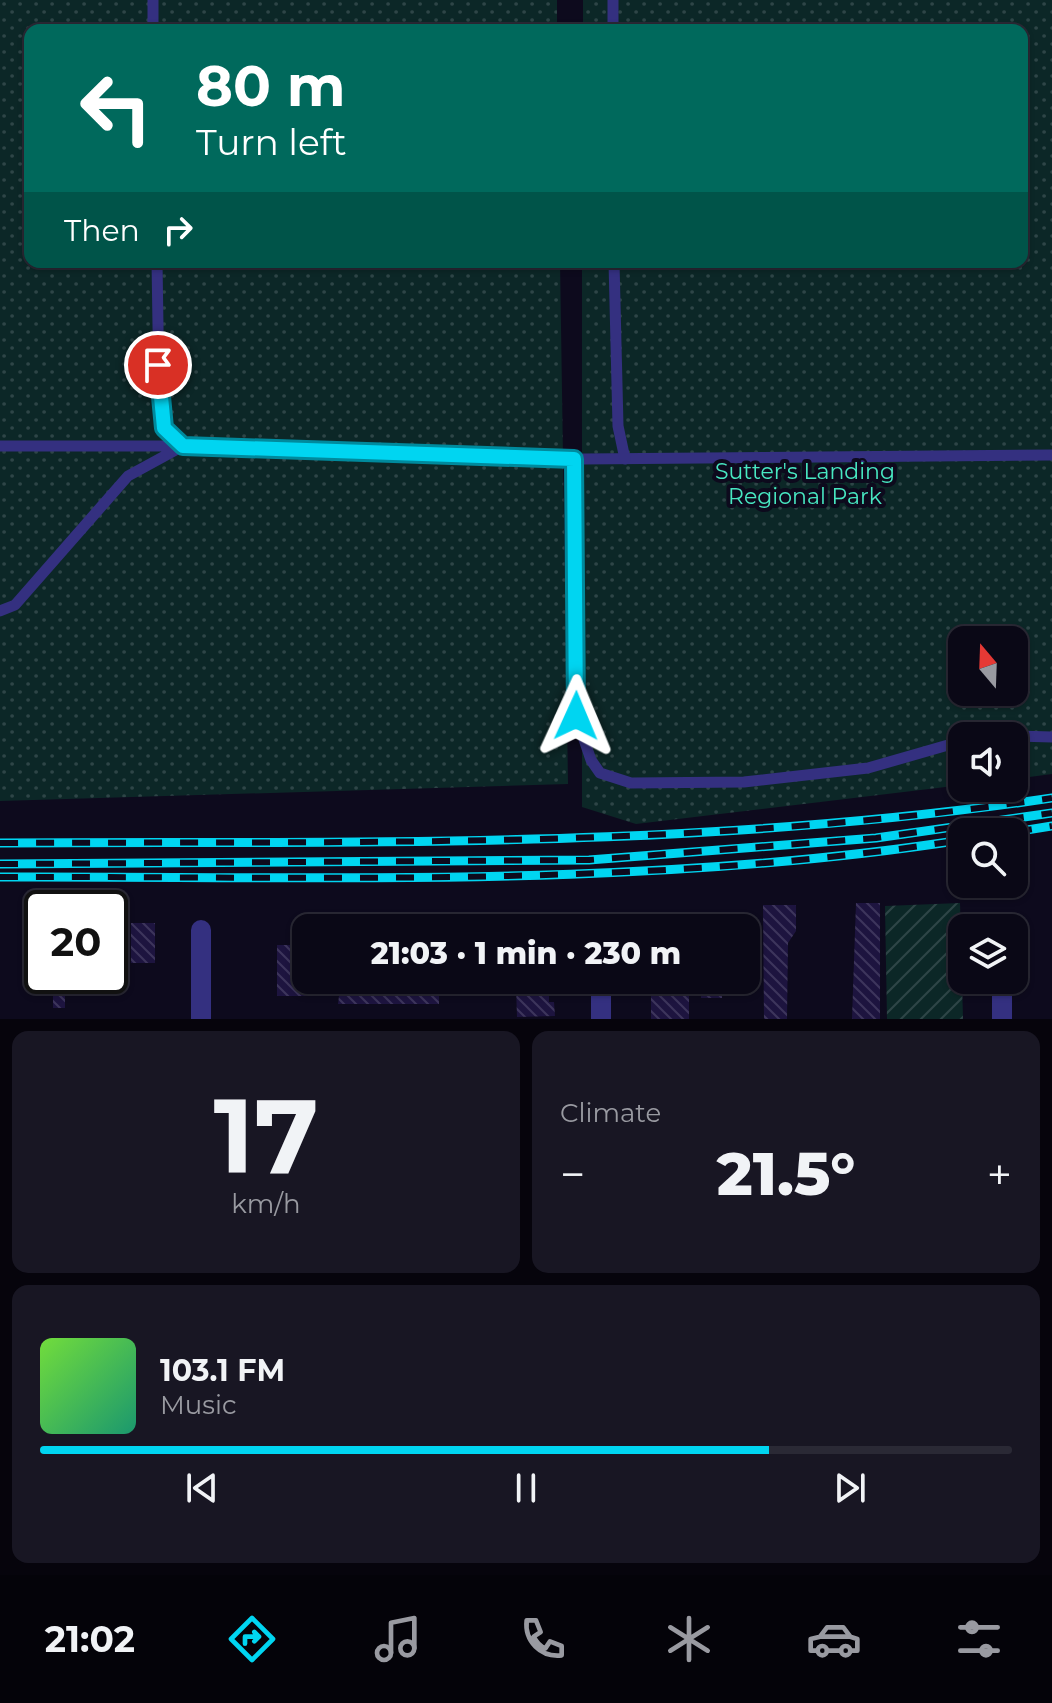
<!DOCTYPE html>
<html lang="en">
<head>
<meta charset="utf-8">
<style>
	:root { --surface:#0a0816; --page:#181623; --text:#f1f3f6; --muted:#999aa1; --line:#2a2935; --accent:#00d5f1 }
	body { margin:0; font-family:Montserrat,sans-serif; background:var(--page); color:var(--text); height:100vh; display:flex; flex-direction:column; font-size:30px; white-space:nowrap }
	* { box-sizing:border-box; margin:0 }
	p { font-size:26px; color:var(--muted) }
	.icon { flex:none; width:44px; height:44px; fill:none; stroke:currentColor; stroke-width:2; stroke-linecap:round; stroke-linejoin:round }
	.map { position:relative; height:1019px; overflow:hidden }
	.sheet { display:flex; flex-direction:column; gap:12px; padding:12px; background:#06040c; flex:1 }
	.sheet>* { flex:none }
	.hud { position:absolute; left:24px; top:24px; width:1004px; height:244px; border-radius:16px; box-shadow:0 2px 6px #0004,0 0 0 2px var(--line); background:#00695c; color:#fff; overflow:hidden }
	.needle { width:52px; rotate:341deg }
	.controls { position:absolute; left:948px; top:626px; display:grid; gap:16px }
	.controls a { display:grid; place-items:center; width:80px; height:80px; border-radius:16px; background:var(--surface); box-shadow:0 2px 6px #0004,0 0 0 2px var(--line); font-size:40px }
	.speed { position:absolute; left:24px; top:890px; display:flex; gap:16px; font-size:40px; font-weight:700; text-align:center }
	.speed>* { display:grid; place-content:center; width:104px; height:104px; border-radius:50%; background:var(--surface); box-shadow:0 2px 6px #0004,0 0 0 2px var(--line); line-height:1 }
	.speed .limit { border:4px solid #111; border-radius:12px; background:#fff; color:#111 }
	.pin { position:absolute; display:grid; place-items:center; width:68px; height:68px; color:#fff; margin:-34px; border:4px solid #fff; border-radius:50%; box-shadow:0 2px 8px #0007 }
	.me { position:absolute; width:88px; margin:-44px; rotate:1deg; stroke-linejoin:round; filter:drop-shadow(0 0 6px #0008) }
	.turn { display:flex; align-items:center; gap:28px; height:168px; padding:0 40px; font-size:36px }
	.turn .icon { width:104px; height:104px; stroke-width:2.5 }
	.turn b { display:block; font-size:56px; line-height:68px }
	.then { display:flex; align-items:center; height:76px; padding:0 40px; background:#0003; gap:16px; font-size:30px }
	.big { font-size:60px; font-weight:800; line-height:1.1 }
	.sheet .card { flex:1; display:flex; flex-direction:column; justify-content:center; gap:12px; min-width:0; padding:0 28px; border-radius:16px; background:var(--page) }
	.sheet .dial { align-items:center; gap:0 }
	.dial b { font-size:104px; line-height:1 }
	.song { display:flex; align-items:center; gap:24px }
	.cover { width:96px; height:96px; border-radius:12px; background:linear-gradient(135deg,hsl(100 70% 55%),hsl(160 70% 35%)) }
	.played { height:8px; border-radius:4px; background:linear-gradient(90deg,var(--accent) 75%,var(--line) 75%) }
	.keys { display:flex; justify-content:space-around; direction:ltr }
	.heat { display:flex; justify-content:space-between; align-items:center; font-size:44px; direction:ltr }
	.sheet .tiles { flex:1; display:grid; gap:12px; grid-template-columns:1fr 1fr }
	.card:last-child { grid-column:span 2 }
	.trip { position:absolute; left:292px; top:914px; width:468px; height:80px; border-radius:16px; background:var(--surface); box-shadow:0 2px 6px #0004,0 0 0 2px var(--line); font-weight:800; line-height:80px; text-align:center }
	.menu { display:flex; height:128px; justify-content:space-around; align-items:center; background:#040309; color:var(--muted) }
	.menu .icon { width:56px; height:56px }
	.menu .selected { color:var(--accent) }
	.menu b { font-size:36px; color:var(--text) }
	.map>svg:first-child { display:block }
	.grass { fill:url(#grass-dots); fill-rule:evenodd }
	.garden { fill:url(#garden-furrows) }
	.building { fill:url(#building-back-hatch) }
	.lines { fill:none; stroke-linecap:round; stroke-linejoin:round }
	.lane { stroke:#343080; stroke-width:11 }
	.street { stroke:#343080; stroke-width:20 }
	.rail-casing { stroke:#00d5f1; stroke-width:9 }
	.rail { stroke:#0d0a1d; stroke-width:6; stroke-dasharray:18; stroke-linecap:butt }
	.route-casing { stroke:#008a9d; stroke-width:20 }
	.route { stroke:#00d5f1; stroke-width:14 }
	.labels { text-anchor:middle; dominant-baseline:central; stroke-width:8; stroke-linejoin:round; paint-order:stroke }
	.park-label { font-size:22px; fill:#48e8c2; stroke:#0d0a1d }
</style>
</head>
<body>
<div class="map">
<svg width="1052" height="1019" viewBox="0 0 1052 1019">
	<defs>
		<pattern id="grass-dots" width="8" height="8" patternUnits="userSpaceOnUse" patternTransform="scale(2)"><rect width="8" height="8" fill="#0c2727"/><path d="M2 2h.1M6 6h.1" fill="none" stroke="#2e4547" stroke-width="1.8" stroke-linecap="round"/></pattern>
		<pattern id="garden-furrows" width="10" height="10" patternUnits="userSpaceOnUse" patternTransform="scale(2)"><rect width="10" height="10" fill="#0c2727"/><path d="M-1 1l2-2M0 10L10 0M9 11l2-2" fill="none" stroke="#2e4547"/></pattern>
		<pattern id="building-back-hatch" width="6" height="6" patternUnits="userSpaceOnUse" patternTransform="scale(2)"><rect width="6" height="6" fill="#1d143f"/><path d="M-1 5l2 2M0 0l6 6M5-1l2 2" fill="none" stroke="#3d355c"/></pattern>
	</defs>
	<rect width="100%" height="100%" fill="#0d0a1d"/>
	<g class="grass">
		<path d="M 0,0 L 557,0 L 557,30 L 30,30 L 30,262 L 560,262 L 568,784 L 0,801 Z"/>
		<path d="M 583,0 L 1052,0 L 1052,774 L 1014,779 L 1014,736 L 962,736 L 962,785 L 636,824 L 582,807 L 582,262 L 1022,262 L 1022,30 L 583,30 ZM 962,640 L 1014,640 L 1014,692 L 962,692 Z"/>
	</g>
	<path class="garden" d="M 960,903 L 963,1019 L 887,1019 L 885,906 Z"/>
	<g class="building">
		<path d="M 856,903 L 880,903 L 880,1019 L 852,1019 Z"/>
		<path d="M 763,905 L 796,905 L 796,931 L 788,943 L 787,1019 L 764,1019 Z"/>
		<path d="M 411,912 L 411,928 L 370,928 L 371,913 Z"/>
		<rect x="110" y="923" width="19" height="41"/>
		<rect x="131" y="923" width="24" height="40"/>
		<path d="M 277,945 L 306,945 L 306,980 L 439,980 L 439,1004 L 338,1004 L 339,996 L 277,996 Z"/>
		<rect x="53" y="976" width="12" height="32"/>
		<rect x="701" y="983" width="21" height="15"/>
		<path d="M 516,987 L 549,991 L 549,1002 L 554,1002 L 555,1016 L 517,1017 Z"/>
		<rect x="651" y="992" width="38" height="27"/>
	</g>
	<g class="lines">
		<g class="lane">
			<path d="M 153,0 L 153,30"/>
			<path d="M 613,0 L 613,30"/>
			<path d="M 157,262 L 159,390 L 164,428 L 183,446 L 582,459 L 1052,455"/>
			<path d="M 614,262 L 618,426 L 625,459"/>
			<path d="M 0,446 L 183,446 L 128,476 L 15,605 L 0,611"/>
			<path d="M 574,459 L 576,716 L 591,760 L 600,773 L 631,783 L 744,782 L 868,768 L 962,741"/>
			<path d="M 1014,736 L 1052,737"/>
		</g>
		<g class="street">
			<path d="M 201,930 L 201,1019"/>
			<path d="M 601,980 L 601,1019"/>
			<path d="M 1002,992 L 1002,1019"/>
		</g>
		<g class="rail-casing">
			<g id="rail">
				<path d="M 1014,832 L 1052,826"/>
				<path d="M 0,843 C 355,841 700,850 1052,798"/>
				<path d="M 0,864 L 589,860 L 876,838 L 1052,813"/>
				<path d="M 0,877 C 320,876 644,889 962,840"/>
			</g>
		</g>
		<use href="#rail" class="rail"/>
	</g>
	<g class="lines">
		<g class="route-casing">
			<path id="route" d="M 158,365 L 164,428 L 183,446 L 574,459 L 576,716"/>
		</g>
		<use href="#route" class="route"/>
	</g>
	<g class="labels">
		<g class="park-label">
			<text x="805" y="471">Sutter's Landing<tspan x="805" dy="25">Regional Park</tspan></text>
		</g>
	</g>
</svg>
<div class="controls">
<a><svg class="needle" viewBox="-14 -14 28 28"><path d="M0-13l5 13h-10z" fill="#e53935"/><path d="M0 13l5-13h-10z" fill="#999aa1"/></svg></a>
<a><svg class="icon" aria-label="sound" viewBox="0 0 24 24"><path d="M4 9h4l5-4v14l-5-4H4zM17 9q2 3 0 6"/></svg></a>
<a><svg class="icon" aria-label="search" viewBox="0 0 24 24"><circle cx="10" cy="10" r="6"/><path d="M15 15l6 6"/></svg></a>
<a><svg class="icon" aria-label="layers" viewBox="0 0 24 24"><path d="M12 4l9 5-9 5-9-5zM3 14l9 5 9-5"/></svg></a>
</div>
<div class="speed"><div class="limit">20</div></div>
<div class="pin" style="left:158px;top:365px;background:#d93025"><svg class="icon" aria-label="arrive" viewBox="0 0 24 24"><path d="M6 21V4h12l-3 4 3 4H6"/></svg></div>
<svg class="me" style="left:576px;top:716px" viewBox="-20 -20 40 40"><path d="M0-17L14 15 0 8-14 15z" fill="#00d5f1" stroke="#fff" stroke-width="4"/></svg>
<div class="trip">21:03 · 1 min · 230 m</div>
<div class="hud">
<div class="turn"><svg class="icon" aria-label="left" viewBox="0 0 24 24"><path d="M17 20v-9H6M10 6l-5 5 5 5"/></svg><div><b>80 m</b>Turn left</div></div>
<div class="then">Then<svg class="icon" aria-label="right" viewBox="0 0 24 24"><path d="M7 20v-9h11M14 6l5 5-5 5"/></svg></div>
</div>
</div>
<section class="sheet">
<div class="tiles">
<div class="card dial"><b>17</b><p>km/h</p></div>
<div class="card"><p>Climate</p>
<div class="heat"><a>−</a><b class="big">21.5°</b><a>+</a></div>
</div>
<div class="card">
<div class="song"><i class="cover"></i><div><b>103.1 FM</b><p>Music</p></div></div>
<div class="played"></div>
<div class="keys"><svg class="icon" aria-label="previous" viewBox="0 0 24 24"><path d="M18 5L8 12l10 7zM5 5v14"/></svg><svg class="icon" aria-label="pause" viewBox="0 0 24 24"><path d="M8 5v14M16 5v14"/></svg><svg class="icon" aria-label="next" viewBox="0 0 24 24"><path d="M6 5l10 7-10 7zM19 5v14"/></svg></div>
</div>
</div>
</section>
<nav class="menu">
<b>21:02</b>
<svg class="icon selected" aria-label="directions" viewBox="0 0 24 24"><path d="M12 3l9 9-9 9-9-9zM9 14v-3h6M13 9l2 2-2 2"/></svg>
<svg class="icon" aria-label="music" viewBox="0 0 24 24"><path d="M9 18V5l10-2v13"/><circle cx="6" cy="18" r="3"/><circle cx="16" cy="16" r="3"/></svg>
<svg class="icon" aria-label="phone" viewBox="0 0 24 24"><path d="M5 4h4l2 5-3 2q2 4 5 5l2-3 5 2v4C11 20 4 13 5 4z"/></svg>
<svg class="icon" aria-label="climate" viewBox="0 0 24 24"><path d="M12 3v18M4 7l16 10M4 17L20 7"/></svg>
<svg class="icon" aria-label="car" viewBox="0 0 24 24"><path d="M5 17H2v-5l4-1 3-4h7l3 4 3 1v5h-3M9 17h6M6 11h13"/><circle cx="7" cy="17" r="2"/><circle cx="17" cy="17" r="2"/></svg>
<svg class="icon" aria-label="filters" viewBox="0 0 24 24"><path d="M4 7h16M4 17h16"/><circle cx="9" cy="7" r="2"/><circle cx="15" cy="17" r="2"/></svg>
</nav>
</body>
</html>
